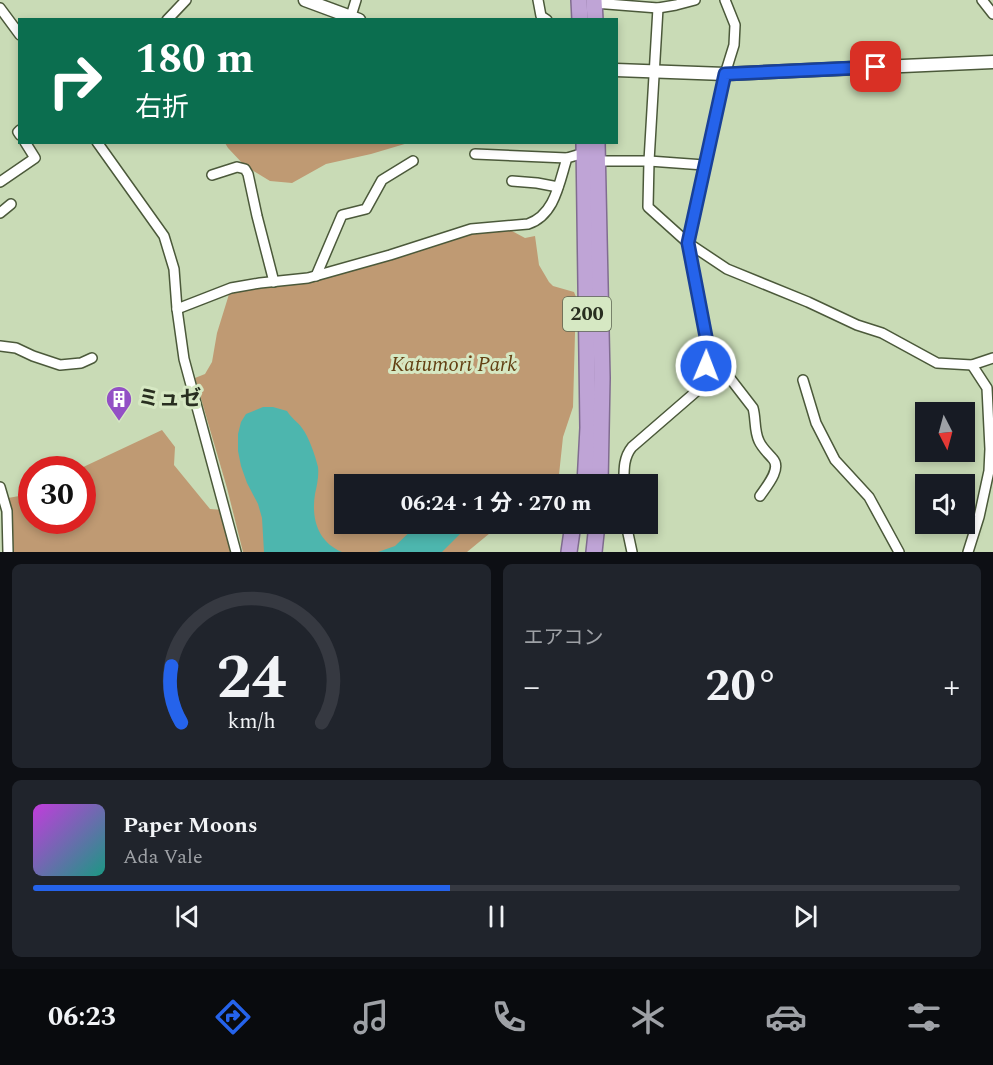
<!DOCTYPE html>
<html lang="ja">
<head>
<meta charset="utf-8">
<style>
	:root { --surface:#171b24; --page:#20242c; --text:#f1f3f6; --muted:#9ea1a6; --line:#363941; --accent:#2563eb }
	body { margin:0; font-family:Spectral,"Noto Sans JP",serif; background:var(--page); color:var(--text); height:100vh; display:flex; flex-direction:column; font-size:22px; white-space:nowrap }
	* { box-sizing:border-box; margin:0 }
	p { font-size:20px; color:var(--muted) }
	.icon { flex:none; width:33px; height:33px; fill:none; stroke:currentColor; stroke-width:2; stroke-linecap:round; stroke-linejoin:round }
	.map { position:relative; height:552px; overflow:hidden }
	.drawer { display:flex; flex-direction:column; gap:12px; padding:12px; background:#0d0f14; flex:1 }
	.drawer>* { flex:none }
	.hud { position:absolute; left:18px; top:18px; width:600px; height:126px; border-radius:0px; box-shadow:0 3px 9px #0003; background:#0b6e4f; color:#fff; overflow:hidden }
	.needle { width:39px; rotate:174deg }
	.controls { position:absolute; left:915px; top:402px; display:grid; gap:12px }
	.controls a { display:grid; place-items:center; width:60px; height:60px; border-radius:0px; background:var(--surface); box-shadow:0 3px 9px #0003; font-size:30px }
	.speed { position:absolute; left:18px; top:456px; display:flex; gap:12px; font-size:30px; font-weight:700; text-align:center }
	.speed>* { display:grid; place-content:center; width:78px; height:78px; border-radius:50%; background:var(--surface); box-shadow:0 3px 9px #0003; line-height:1 }
	.speed .limit { border:9px solid #d22; background:#fff; color:#111 }
	.pin { position:absolute; display:grid; place-items:center; width:51px; height:51px; color:#fff; margin:-26px; border-radius:12px; box-shadow:0 3px 9px #0006 }
	.me { position:absolute; width:66px; margin:-33px; rotate:1deg; stroke-linejoin:round; filter:drop-shadow(0 0 4px #0008) }
	.turn { display:flex; align-items:center; gap:21px; height:126px; padding:0 18px; font-size:27px }
	.turn .icon { width:78px; height:78px; stroke-width:2.5 }
	.turn b { display:block; font-size:42px; line-height:51px }
	.big { font-size:45px; font-weight:700; line-height:1.1 }
	.drawer .tile { flex:1; display:flex; flex-direction:column; justify-content:center; gap:9px; min-width:0; padding:0 21px; border-radius:9px; background:var(--page) }
	.drawer .dial { align-items:center; gap:0 }
	.dial svg { height:156px; overflow:visible; fill:none; stroke:var(--line); stroke-width:7; stroke-linecap:round; text-anchor:middle }
	.dial text { fill:var(--text); stroke:none }
	.song { display:flex; align-items:center; gap:18px }
	.cover { width:72px; height:72px; border-radius:9px; background:linear-gradient(135deg,hsl(290 70% 55%),hsl(170 70% 35%)) }
	.played { height:6px; border-radius:3px; background:linear-gradient(90deg,var(--accent) 45%,var(--line) 45%) }
	.keys { display:flex; justify-content:space-around; direction:ltr }
	.heat { display:flex; justify-content:space-between; align-items:center; font-size:33px; direction:ltr }
	.drawer .tiles { flex:1; display:grid; gap:12px; grid-template-columns:1fr 1fr }
	.tile:last-child { grid-column:span 2 }
	.trip { position:absolute; left:334px; top:474px; width:324px; height:60px; border-radius:0px; background:var(--surface); box-shadow:0 3px 9px #0003; font-weight:700; line-height:60px; text-align:center }
	.tab-bar { display:flex; height:96px; justify-content:space-around; align-items:center; background:#090b0e; color:var(--muted) }
	.tab-bar .icon { width:42px; height:42px }
	.tab-bar .selected { color:var(--accent) }
	.tab-bar b { font-size:27px; color:var(--text) }
	.map>svg:first-child { display:block }
	.green { fill:#bf9a73 }
	.water { fill:#4db6ae }
	.lines { fill:none; stroke-linecap:round; stroke-linejoin:round }
	.minor-casing { stroke:#4b593a; stroke-width:12 }
	.tertiary-casing { stroke:#4b593a; stroke-width:15 }
	.trunk-casing { stroke:#806c90; stroke-width:18 }
	.minor { stroke:#fff; stroke-width:9 }
	.tertiary { stroke:#fff; stroke-width:12 }
	.trunk { stroke:#bfa4d6; stroke-width:15 }
	.route-casing { stroke:#184099; stroke-width:15 }
	.route { stroke:#2563eb; stroke-width:10 }
	.labels { text-anchor:middle; dominant-baseline:central; stroke-width:6; stroke-linejoin:round; paint-order:stroke }
	.shield { fill:#d6e8c3; stroke:#5c6651; stroke-width:1.5 }
	.shield-label { font-size:20px; font-weight:bold; fill:#282e20 }
	.park-label { font-size:21px; font-style:italic; fill:#634013; stroke:#d6e8c3 }
	.poi-label { font-size:21px; font-weight:bold; fill:#282e20; stroke:#d6e8c3; text-anchor:start }
</style>
</head>
<body>
<div class="map">
<svg width="993" height="552" viewBox="0 0 993 552">
	<rect width="100%" height="100%" fill="#c9dbb6"/>
	<g class="green">
		<path d="M 225,143 L 408,143 L 371,154 L 326,164 L 292,183 L 270,181 L 244,165 L 228,148 Z"/>
		<path d="M 512,231 L 525,238 L 535,236 L 539,265 L 549,282 L 553,286 L 574,292 L 576,297 L 573,407 L 563,437 L 558,484 L 345,484 L 345,524 L 501,524 L 467,552 L 243,552 L 227,488 L 195,378 L 205,374 L 212,362 L 217,333 L 230,291 L 281,284 L 474,232 Z"/>
		<path d="M 162,430 L 175,447 L 174,465 L 210,509 L 223,510 L 233,552 L 12,552 L 11,514 L 8,498 L 25,495 L 31,492 L 32,520 L 82,520 L 82,470 L 79,469 Z"/>
	</g>
	<g class="water">
		<path d="M 263,407 L 273,407 L 287,411 C 292,419 297,421 302,428 C 309,437 315,455 318,467 C 319,476 317,485 315,494 C 311,519 318,542 342,552 L 264,552 L 262,518 L 258,504 L 247,483 L 241,466 L 238,451 L 238,434 L 241,422 L 246,414 Z"/>
		<path d="M 418,524 L 474,524 L 460,534 L 442,552 L 378,552 L 395,546 Z"/>
	</g>
	<g class="lines">
		<g class="minor-casing">
			<g id="minor">
				<path d="M 538,0 L 541,16 L 547,20"/>
				<path d="M 982,0 L 993,14"/>
				<path d="M 594,3 L 658,8 L 676,5 L 695,0"/>
				<path d="M 0,8 L 20,35"/>
				<path d="M 658,8 L 649,161 L 648,207 L 688,243 L 727,269 L 808,302 L 857,325 L 882,333 L 937,363 L 972,365 L 993,358"/>
				<path d="M 351,16 L 356,0"/>
				<path d="M 167,20 L 186,0"/>
				<path d="M 20,130 L 18,132 L 20,135"/>
				<path d="M 97,142 L 164,236 L 174,269 L 177,309 L 184,359 L 236,552"/>
				<path d="M 475,154 L 567,158"/>
				<path d="M 597,161 L 649,161 L 704,165"/>
				<path d="M 212,175 L 237,167 L 245,169 L 248,174 L 257,216 L 274,282"/>
				<path d="M 512,181 L 537,183 L 558,187"/>
				<path d="M 0,182 L 35,158 L 25,142"/>
				<path d="M 0,213 L 11,204"/>
				<path d="M 316,276 L 342,215 L 366,209 L 382,180 L 413,161"/>
				<path d="M 177,309 L 231,288 L 260,283 L 308,278 L 390,255 L 471,229 L 528,224 C 555,215 559,183 567,158 L 584,153"/>
				<path d="M 0,346 L 16,348 L 33,356 L 60,365 L 81,363 L 92,358"/>
				<path d="M 707,352 L 719,364 L 753,408 C 756,418 754,431 759,441 C 762,448 768,453 773,459 C 782,469 766,487 760,496"/>
				<path d="M 803,380 L 816,423 L 835,460 L 869,497 L 899,552"/>
				<path d="M 624,484 C 624,471 623,458 632,447 L 699,389 L 706,366 L 707,343 L 688,243 L 725,74 L 734,45 L 735,25 L 725,0"/>
				<path d="M 0,487 L 7,511 L 8,552"/>
				<path d="M 626,524 L 632,552"/>
				<path d="M 968,552 L 979,517 L 989,471 L 990,449 L 987,388 L 972,365"/>
			</g>
		</g>
		<g class="tertiary-casing">
			<g id="tertiary">
				<path d="M 305,0 L 359,20"/>
				<path d="M 616,70 L 725,74 L 993,62"/>
			</g>
		</g>
		<g class="trunk-casing">
			<g id="trunk">
				<path d="M 579,0 L 580,20"/>
				<path d="M 594,0 L 595,20"/>
				<path d="M 584,142 L 588,428 L 585,484"/>
				<path d="M 597,142 L 602,378 L 600,484"/>
				<path d="M 569,552 L 573,524"/>
				<path d="M 594,552 L 597,524"/>
			</g>
		</g>
		<use href="#minor" class="minor"/>
		<use href="#tertiary" class="tertiary"/>
		<use href="#trunk" class="trunk"/>
	</g>
	<g class="lines">
		<g class="route-casing">
			<path id="route" d="M 706,366 L 708,352 L 707,342 L 688,243 L 725,74 L 876,67"/>
		</g>
		<use href="#route" class="route"/>
	</g>
	<defs>
		<g id="building-pin" transform="scale(1.35)"><path d="M0 17L-7.5 6A9.5 9.5 0 1 1 7.5 6Z" fill="#9350c5" stroke="#d6e8c3"/><path d="M-4-6H4V6H1V3H-1V6H-4ZM-2.5-4.3h1.7v1.8h-1.7ZM.8-4.3h1.7v1.8H.8ZM-2.5-1h1.7V.8h-1.7ZM.8-1h1.7V.8H.8Z" fill="#fff"/></g>
	</defs>
	<g fill-rule="evenodd">
		<use href="#building-pin" x="119" y="399"/>
	</g>
	<g class="labels">
		<rect class="shield" x="563" y="297" width="48" height="34" rx="4.5"/>
		<g class="shield-label">
			<text x="587" y="314">200</text>
		</g>
		<g class="park-label">
			<text x="454" y="365">Katumori Park</text>
		</g>
		<g class="poi-label">
			<text x="138" y="399">ミュゼ</text>
		</g>
	</g>
</svg>
<div class="controls">
<a><svg class="needle" viewBox="-14 -14 28 28"><path d="M0-13l5 13h-10z" fill="#e53935"/><path d="M0 13l5-13h-10z" fill="#9ea1a6"/></svg></a>
<a><svg class="icon" aria-label="sound" viewBox="0 0 24 24"><path d="M4 9h4l5-4v14l-5-4H4zM17 9q2 3 0 6"/></svg></a>
</div>
<div class="speed"><div class="limit">30</div></div>
<div class="pin" style="left:876px;top:67px;background:#d93025"><svg class="icon" aria-label="arrive" viewBox="0 0 24 24"><path d="M6 21V4h12l-3 4 3 4H6"/></svg></div>
<svg class="me" style="left:706px;top:366px" viewBox="-20 -20 40 40"><circle r="17" fill="#2563eb" stroke="#fff" stroke-width="3"/><path d="M0-11L8 9 0 5-8 9z" fill="#fff"/></svg>
<div class="trip">06:24 · 1 分 · 270 m</div>
<div class="hud">
<div class="turn"><svg class="icon" aria-label="right" viewBox="0 0 24 24"><path d="M7 20v-9h11M14 6l5 5-5 5"/></svg><div><b>180 m</b>右折</div></div>
</div>
</div>
<section class="drawer">
<div class="tiles">
<div class="tile dial"><svg viewBox="0 0 100 80">
<path d="M14 69A42 42 0 1 1 86 69"/>
<path d="M14 69A42 42 0 0 1 9 40" stroke="#2563eb"/>
<text x="50" y="56" font-size="32" font-weight="700">24</text>
<text x="50" y="72" font-size="11">km/h</text>
</svg></div>
<div class="tile"><p>エアコン</p>
<div class="heat"><a>−</a><b class="big">20°</b><a>+</a></div>
</div>
<div class="tile">
<div class="song"><i class="cover"></i><div><b>Paper Moons</b><p>Ada Vale</p></div></div>
<div class="played"></div>
<div class="keys"><svg class="icon" aria-label="previous" viewBox="0 0 24 24"><path d="M18 5L8 12l10 7zM5 5v14"/></svg><svg class="icon" aria-label="pause" viewBox="0 0 24 24"><path d="M8 5v14M16 5v14"/></svg><svg class="icon" aria-label="next" viewBox="0 0 24 24"><path d="M6 5l10 7-10 7zM19 5v14"/></svg></div>
</div>
</div>
</section>
<nav class="tab-bar">
<b>06:23</b>
<svg class="icon selected" aria-label="directions" viewBox="0 0 24 24"><path d="M12 3l9 9-9 9-9-9zM9 14v-3h6M13 9l2 2-2 2"/></svg>
<svg class="icon" aria-label="music" viewBox="0 0 24 24"><path d="M9 18V5l10-2v13"/><circle cx="6" cy="18" r="3"/><circle cx="16" cy="16" r="3"/></svg>
<svg class="icon" aria-label="phone" viewBox="0 0 24 24"><path d="M5 4h4l2 5-3 2q2 4 5 5l2-3 5 2v4C11 20 4 13 5 4z"/></svg>
<svg class="icon" aria-label="climate" viewBox="0 0 24 24"><path d="M12 3v18M4 7l16 10M4 17L20 7"/></svg>
<svg class="icon" aria-label="car" viewBox="0 0 24 24"><path d="M5 17H2v-5l4-1 3-4h7l3 4 3 1v5h-3M9 17h6M6 11h13"/><circle cx="7" cy="17" r="2"/><circle cx="17" cy="17" r="2"/></svg>
<svg class="icon" aria-label="filters" viewBox="0 0 24 24"><path d="M4 7h16M4 17h16"/><circle cx="9" cy="7" r="2"/><circle cx="15" cy="17" r="2"/></svg>
</nav>
</body>
</html>
